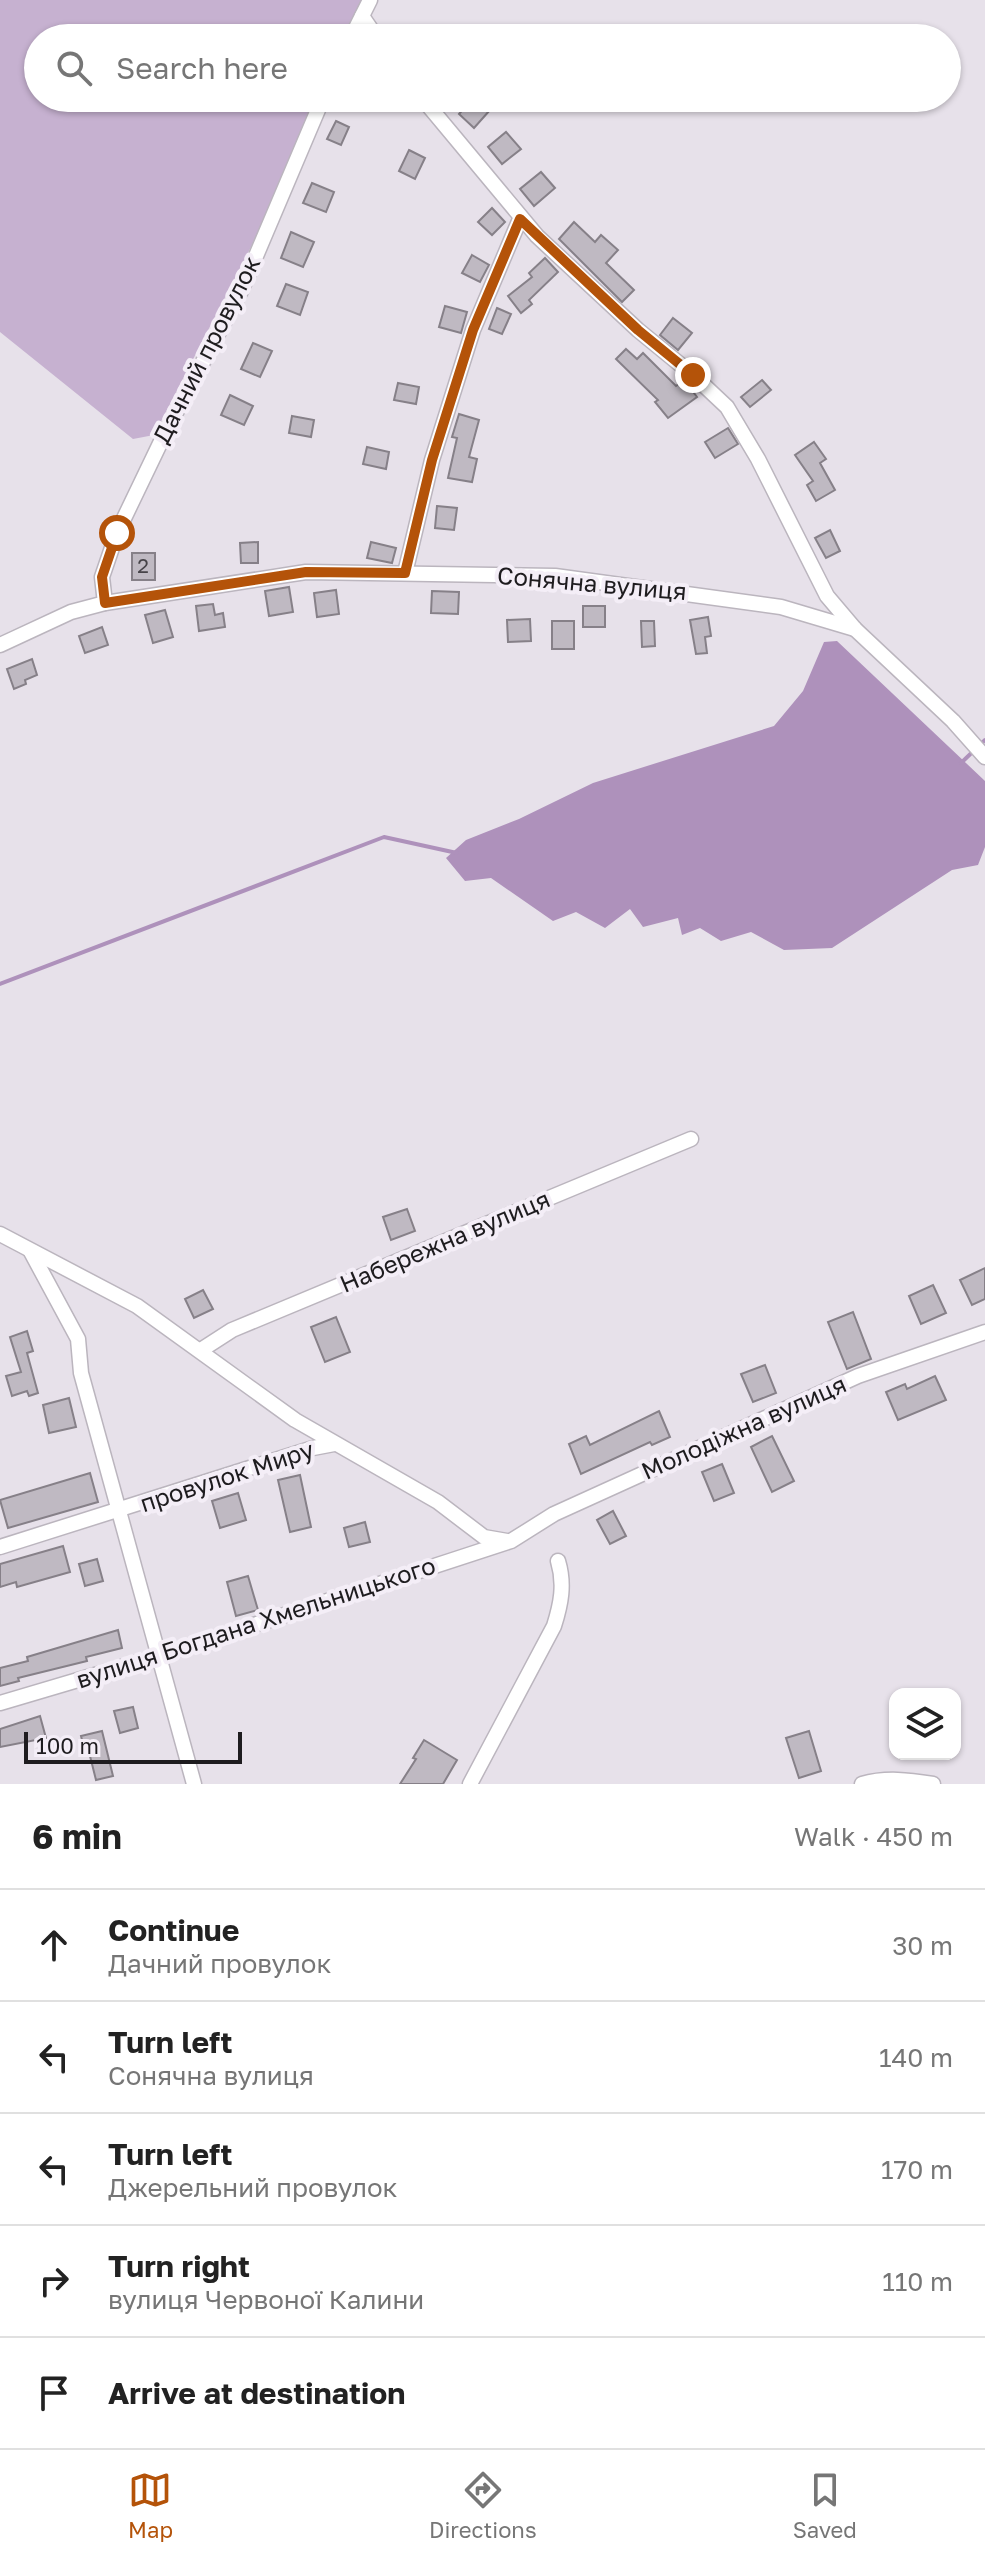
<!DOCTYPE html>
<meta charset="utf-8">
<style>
:root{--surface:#fff;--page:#f6f6f6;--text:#222;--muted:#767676;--line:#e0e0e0;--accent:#b45309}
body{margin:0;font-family:"Golos Text",sans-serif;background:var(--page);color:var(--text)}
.controls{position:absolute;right:24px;bottom:24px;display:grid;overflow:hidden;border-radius:16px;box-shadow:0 2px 6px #0004}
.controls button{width:72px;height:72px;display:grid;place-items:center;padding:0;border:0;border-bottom:2px solid var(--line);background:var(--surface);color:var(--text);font:40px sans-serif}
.scale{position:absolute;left:24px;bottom:20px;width:218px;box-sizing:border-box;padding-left:8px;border:4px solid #1e1c1f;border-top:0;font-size:22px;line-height:28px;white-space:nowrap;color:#1e1c1f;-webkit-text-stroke:6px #f4eef7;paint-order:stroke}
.stop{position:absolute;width:24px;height:24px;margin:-18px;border:6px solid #b45309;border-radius:50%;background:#fff}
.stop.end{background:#b45309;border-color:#fff;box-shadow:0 2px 8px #0008}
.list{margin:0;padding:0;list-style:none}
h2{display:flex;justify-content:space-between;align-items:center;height:104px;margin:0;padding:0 32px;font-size:34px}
h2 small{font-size:26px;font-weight:400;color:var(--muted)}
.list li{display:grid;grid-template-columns:52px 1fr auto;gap:24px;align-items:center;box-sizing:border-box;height:112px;padding:0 32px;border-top:2px solid var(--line)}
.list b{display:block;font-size:30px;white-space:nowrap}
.list p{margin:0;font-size:26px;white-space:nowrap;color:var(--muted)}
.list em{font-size:26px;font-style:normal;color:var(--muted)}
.icon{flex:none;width:44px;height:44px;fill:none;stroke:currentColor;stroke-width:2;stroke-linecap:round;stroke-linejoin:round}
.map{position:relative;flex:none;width:985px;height:1784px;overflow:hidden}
.search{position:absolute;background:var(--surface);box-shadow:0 2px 6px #0004;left:24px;right:24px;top:24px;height:88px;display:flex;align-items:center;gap:20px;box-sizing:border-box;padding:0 28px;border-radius:44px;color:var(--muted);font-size:30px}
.sheet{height:664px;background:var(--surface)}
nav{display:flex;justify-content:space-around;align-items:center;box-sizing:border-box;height:112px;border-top:2px solid var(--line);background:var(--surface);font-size:22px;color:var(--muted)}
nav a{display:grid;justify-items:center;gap:4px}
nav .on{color:var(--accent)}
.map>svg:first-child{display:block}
</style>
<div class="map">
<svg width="985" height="1784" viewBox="0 0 985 1784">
<rect width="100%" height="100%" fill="#e7e1ea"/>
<!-- green -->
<path fill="#c6b1d0" d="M0 0H362L345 38H38V98H318L252 245 154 435 133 439 0 332Z"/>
<!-- water -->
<path fill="#ae91bb" d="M837 641 985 781V847L978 865 952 870 832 948 784 950 751 932 721 941 700 928 682 935 678 918 643 927 630 909 605 928 576 912 553 921 491 878 465 881 446 858 466 840 519 819 593 783 774 726 803 691 824 642Z"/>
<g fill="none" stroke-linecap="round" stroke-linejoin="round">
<!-- stream -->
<g stroke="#ae91bb" stroke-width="4">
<path d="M961 763 985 740"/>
<path d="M0 984 384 837 457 853"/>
</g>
</g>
<!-- building -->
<g fill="#bfb9c2" stroke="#868088" stroke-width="2">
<path d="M473 98H477L490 110 474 128 459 114Z"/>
<path d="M336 121 349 127 341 145 327 139Z"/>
<path d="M506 132 521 149 502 164 488 147Z"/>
<path d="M409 150 425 158 415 179 399 171Z"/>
<path d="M541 172 555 188 534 206 520 189Z"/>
<path d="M312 183 334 192 326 212 303 203Z"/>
<path d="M492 208 505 222 492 235 478 222Z"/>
<path d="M574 222 595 242 601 235 618 250 606 263 634 290 622 302 559 239Z"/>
<path d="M291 232 314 242 303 267 281 258Z"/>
<path d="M472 255 489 265 480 282 462 273Z"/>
<path d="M545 258 558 272 529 300 532 304 521 313 508 296 532 277 529 273Z"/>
<path d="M286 284 308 292 300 315 277 306Z"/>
<path d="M445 306 467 312 461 333 439 327Z"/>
<path d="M497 308 511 314 502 334 489 329Z"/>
<path d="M673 318 692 333 678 350 660 335Z"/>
<path d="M253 343 272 351 260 377 241 369Z"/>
<path d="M626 349 637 359 643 353 676 386 684 380 697 397 668 418 655 402 658 400 616 359Z"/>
<path d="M762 380 771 390 750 407 741 397Z"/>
<path d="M398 383 419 387 416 404 394 400Z"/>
<path d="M230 395 253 406 244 425 221 415Z"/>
<path d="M459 414 479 420 469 457 477 459 472 482 448 478 457 438 452 437Z"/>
<path d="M292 416 314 420 311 437 289 433Z"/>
<path d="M728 428 738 444 715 458 705 442Z"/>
<path d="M814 442 826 459 820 463 835 490 816 501 807 485 813 481 795 455Z"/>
<path d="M367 447 389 452 386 469 363 464Z"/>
<path d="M437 506 457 508 454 530 435 528Z"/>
<path d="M830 530 840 551 826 558 815 538Z"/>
<path d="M258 542V563H241L240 543Z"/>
<path d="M371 542 396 548 392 563 367 558Z"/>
<rect x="132" y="553" width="23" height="27"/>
<path d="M289 587 293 612 269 616 265 591Z"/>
<path d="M336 590 339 614 317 617 314 593Z"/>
<path d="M432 591 459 592 458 614 431 613Z"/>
<path d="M213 604 215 615 223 613 225 627 199 631 196 606Z"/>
<rect x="583" y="606" width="22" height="21"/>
<path d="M165 610 173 637 153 643 145 615Z"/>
<path d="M708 617 711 636 705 637 707 653 696 654 690 620Z"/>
<path d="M530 619 531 641 508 642 507 620Z"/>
<rect x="552" y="621" width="22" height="28"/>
<path d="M641 621H654L655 646 642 647Z"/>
<path d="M102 627 108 645 85 653 79 636Z"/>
<path d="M32 659 37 675 25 680 26 684 14 689 7 669Z"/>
<path d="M407 1209 415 1231 391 1240 383 1217Z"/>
<path d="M985 1268V1299L972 1305 960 1280Z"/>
<path d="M933 1285 946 1313 921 1324 909 1296Z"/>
<path d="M203 1290 213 1309 194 1318 185 1299Z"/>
<path d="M853 1312 871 1359 847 1369 828 1322Z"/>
<path d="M336 1317 350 1352 325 1362 311 1327Z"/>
<path d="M27 1331 33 1351 27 1353 38 1393 29 1396 27 1391 12 1396 6 1376 21 1372 10 1337Z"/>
<path d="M765 1365 776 1393 753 1402 741 1374Z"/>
<path d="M935 1376 946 1400 898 1420 886 1392 905 1384 907 1389Z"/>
<path d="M69 1398 76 1427 49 1433 43 1405Z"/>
<path d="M659 1411 670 1437 652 1445 650 1442 581 1474 569 1444 586 1436 590 1445Z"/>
<path d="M772 1436 794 1481 772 1492 751 1447Z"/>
<path d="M722 1464 734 1493 714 1501 702 1472Z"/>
<path d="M90 1473 98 1502 8 1528 0 1500Z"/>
<path d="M300 1475 311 1527 290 1532 278 1480Z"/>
<path d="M238 1493 246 1520 220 1528 212 1501Z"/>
<path d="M613 1511 626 1536 610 1544 597 1520Z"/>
<path d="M365 1522 370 1542 349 1547 344 1528Z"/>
<path d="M63 1546 70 1572 17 1587 16 1582 0 1587V1564Z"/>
<path d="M97 1559 103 1581 85 1586 79 1564Z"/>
<path d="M248 1576 258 1610 236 1616 227 1582Z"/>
<path d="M118 1630 122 1648 86 1657 87 1661 18 1678 19 1681 0 1686V1668L28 1661 27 1657Z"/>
<path d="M133 1707 138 1728 120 1733 114 1711Z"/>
<path d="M40 1716 46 1738 0 1747V1729Z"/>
<path d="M102 1731 113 1776 96 1780 89 1752H85L81 1736Z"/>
<path d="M809 1731 821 1771 799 1778 786 1738Z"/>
<path d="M424 1740 457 1760 443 1784H400L416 1759 413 1758Z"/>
</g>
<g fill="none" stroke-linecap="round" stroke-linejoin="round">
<!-- minor casing -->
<g stroke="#bbb5be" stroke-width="17">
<g id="minor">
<path d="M362 16 377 38"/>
<path d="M351 38 370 0"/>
<path d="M422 98 537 236 638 330 693 375 727 407 758 459 827 596 855 629 953 721 985 757"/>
<path d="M405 573 432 460 473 330 520 219"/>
<path d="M105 603 102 577 117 533 166 431 242 289 323 98"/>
<path d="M0 645 71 612 105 603 306 572 555 576 781 607 855 629"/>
<path d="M0 1234 137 1306 295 1420 438 1502 484 1537 507 1541"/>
<path d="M31 1252 78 1339 81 1373 194 1784"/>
<path d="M201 1350 232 1330 691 1139"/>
<path d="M0 1547 313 1448 334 1444"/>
<path d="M0 1703 159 1656 511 1541 554 1514 858 1376 985 1332"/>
<path d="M470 1784 554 1626C561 1604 565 1584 558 1561"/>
<path d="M862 1784C886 1777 909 1780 933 1784"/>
</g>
</g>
<!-- minor -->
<use href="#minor" stroke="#fff" stroke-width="14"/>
</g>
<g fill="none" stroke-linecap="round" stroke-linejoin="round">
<!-- route -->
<path stroke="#b45309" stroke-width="10" d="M117 533 102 577 105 603 306 572 405 573 432 460 473 330 520 219 638 330 693 375"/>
</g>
<g text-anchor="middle" stroke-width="8" stroke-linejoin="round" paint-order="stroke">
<!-- number labels -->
<g font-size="20" fill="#464348">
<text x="143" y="573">2</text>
</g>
<!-- street labels -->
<g font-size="24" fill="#1e1c1f" stroke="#f4eef7">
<text transform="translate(207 350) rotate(-63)" y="8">Дачний провулок</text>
<text transform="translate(592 584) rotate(5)" y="8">Сонячна вулиця</text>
<text transform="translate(445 1242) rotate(-23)" y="8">Набережна вулиця</text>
<text transform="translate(744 1428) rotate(-24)" y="8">Молодіжна вулиця</text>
<text transform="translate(227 1477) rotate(-18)" y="8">провулок Миру</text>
<text transform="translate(256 1623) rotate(-18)" y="8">вулиця Богдана Хмельницького</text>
</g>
</g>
</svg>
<div class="controls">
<button><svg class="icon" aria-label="layers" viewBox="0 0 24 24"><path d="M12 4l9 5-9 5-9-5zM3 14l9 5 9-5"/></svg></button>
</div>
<div class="scale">100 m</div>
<div class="stop" style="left:117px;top:533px"></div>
<div class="stop end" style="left:693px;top:375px"></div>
<div class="search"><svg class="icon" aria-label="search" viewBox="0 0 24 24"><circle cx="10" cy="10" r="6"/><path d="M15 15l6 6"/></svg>Search here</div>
</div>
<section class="sheet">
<h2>6 min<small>Walk · 450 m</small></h2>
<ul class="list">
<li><svg class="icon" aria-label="ahead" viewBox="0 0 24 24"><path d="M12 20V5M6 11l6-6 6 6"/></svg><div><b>Continue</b><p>Дачний провулок</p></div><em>30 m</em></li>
<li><svg class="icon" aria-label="left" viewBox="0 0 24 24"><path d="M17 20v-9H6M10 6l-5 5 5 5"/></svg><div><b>Turn left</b><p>Сонячна вулиця</p></div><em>140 m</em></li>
<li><svg class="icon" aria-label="left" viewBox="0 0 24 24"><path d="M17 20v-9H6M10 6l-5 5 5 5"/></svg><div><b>Turn left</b><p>Джерельний провулок</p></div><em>170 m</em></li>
<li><svg class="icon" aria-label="right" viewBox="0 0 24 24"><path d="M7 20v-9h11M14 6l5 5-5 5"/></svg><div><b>Turn right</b><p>вулиця Червоної Калини</p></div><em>110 m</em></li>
<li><svg class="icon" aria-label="arrive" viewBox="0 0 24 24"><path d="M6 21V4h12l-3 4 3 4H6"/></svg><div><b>Arrive at destination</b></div></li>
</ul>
</section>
<nav>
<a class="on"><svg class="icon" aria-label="map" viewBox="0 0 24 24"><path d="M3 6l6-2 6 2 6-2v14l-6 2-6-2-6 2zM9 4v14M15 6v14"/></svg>Map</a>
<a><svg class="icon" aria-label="directions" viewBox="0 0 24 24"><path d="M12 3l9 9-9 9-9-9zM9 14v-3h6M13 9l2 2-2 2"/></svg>Directions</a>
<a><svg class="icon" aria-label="saved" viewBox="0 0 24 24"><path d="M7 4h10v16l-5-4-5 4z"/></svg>Saved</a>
</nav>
